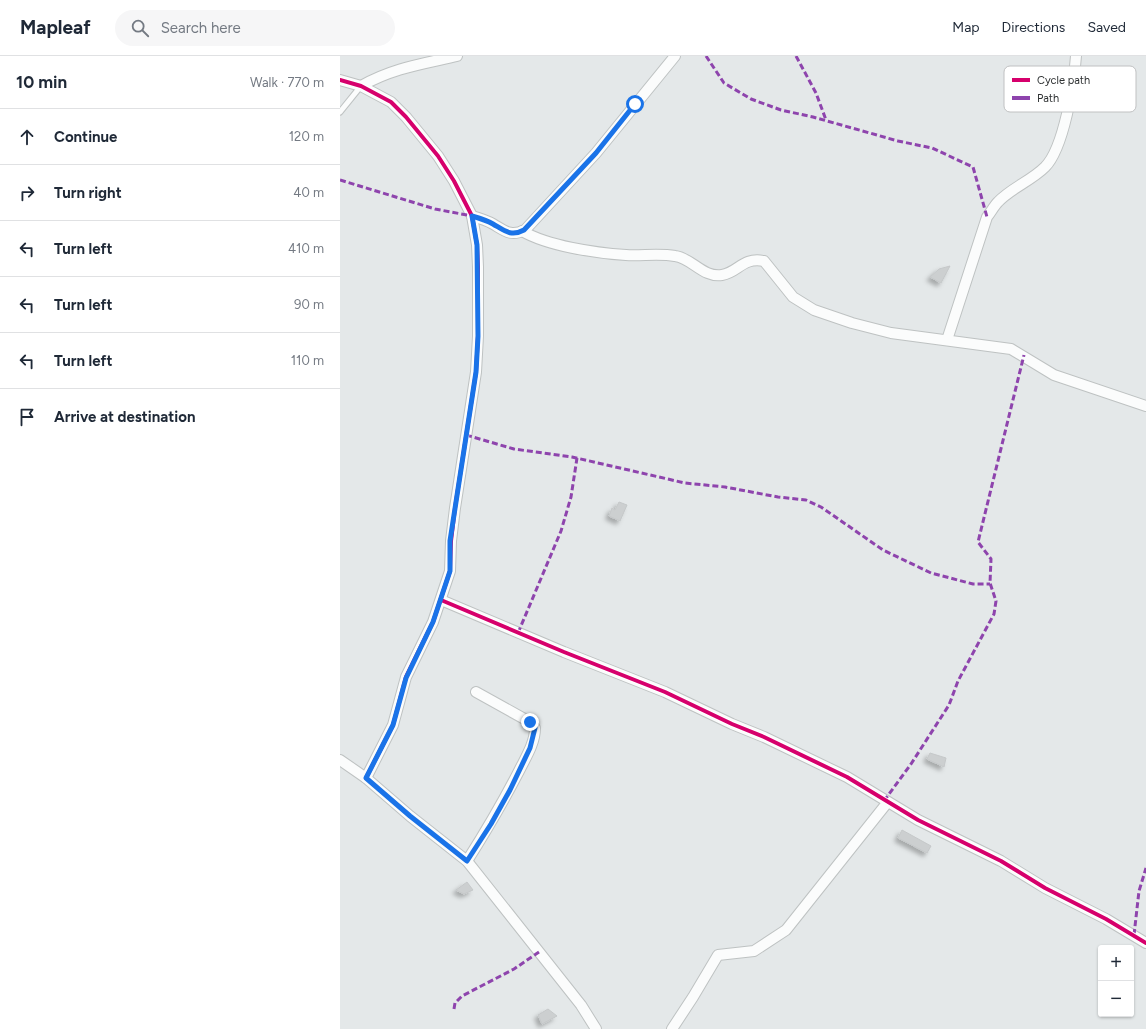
<!DOCTYPE html>
<meta charset="utf-8">
<style>
:root{--surface:#fff;--page:#f6f6f7;--text:#1f2937;--muted:#747a83;--line:#e0e1e3}
body{margin:0;font-family:Figtree,sans-serif;background:var(--page);color:var(--text)}
.controls{position:absolute;right:12px;bottom:12px;display:grid;overflow:hidden;border-radius:4px;box-shadow:0 1px 3px #0004}
.controls button{width:36px;height:36px;display:grid;place-items:center;padding:0;border:0;border-bottom:1px solid var(--line);background:var(--surface);color:var(--text);font:20px sans-serif}
.stop{position:absolute;width:12px;height:12px;margin:-9px;border:3px solid #1a73e8;border-radius:50%;background:#fff}
.stop.end{background:#1a73e8;border-color:#fff;box-shadow:0 1px 4px #0008}
.list{margin:0;padding:0;list-style:none}
h2{display:flex;justify-content:space-between;align-items:center;height:52px;margin:0;padding:0 16px;font-size:17px}
h2 small{font-size:13px;font-weight:400;color:var(--muted)}
.list li{display:grid;grid-template-columns:26px 1fr auto;gap:12px;align-items:center;box-sizing:border-box;height:56px;padding:0 16px;border-top:1px solid var(--line)}
.list b{display:block;font-size:15px;white-space:nowrap}
.list em{font-size:13px;font-style:normal;color:var(--muted)}
.icon{flex:none;width:22px;height:22px;fill:none;stroke:currentColor;stroke-width:2;stroke-linecap:round;stroke-linejoin:round}
.map{position:relative;flex:none;width:806px;height:973px;overflow:hidden}
header{display:flex;align-items:center;gap:24px;box-sizing:border-box;height:56px;padding:0 20px;background:var(--surface);border-bottom:1px solid var(--line)}
header strong{font-size:19px}
nav{display:flex;gap:22px;margin-inline-start:auto;font-size:14px}
.search{width:280px;height:36px;background:var(--page);display:flex;align-items:center;gap:10px;box-sizing:border-box;padding:0 14px;border-radius:22px;color:var(--muted);font-size:15px}
main{display:flex}
aside{flex:1;background:var(--surface)}
.map>svg:first-child{display:block}
</style>
<header>
<strong>Mapleaf</strong>
<div class="search"><svg class="icon" aria-label="search" viewBox="0 0 24 24"><circle cx="10" cy="10" r="6"/><path d="M15 15l6 6"/></svg>Search here</div>
<nav><a>Map</a><a>Directions</a><a>Saved</a></nav>
</header>
<main>
<aside>
<h2>10 min<small>Walk · 770 m</small></h2>
<ul class="list">
<li><svg class="icon" aria-label="ahead" viewBox="0 0 24 24"><path d="M12 20V5M6 11l6-6 6 6"/></svg><div><b>Continue</b></div><em>120 m</em></li>
<li><svg class="icon" aria-label="right" viewBox="0 0 24 24"><path d="M7 20v-9h11M14 6l5 5-5 5"/></svg><div><b>Turn right</b></div><em>40 m</em></li>
<li><svg class="icon" aria-label="left" viewBox="0 0 24 24"><path d="M17 20v-9H6M10 6l-5 5 5 5"/></svg><div><b>Turn left</b></div><em>410 m</em></li>
<li><svg class="icon" aria-label="left" viewBox="0 0 24 24"><path d="M17 20v-9H6M10 6l-5 5 5 5"/></svg><div><b>Turn left</b></div><em>90 m</em></li>
<li><svg class="icon" aria-label="left" viewBox="0 0 24 24"><path d="M17 20v-9H6M10 6l-5 5 5 5"/></svg><div><b>Turn left</b></div><em>110 m</em></li>
<li><svg class="icon" aria-label="arrive" viewBox="0 0 24 24"><path d="M6 21V4h12l-3 4 3 4H6"/></svg><div><b>Arrive at destination</b></div></li>
</ul>
</aside>
<div class="map">
<svg width="806" height="973" viewBox="0 0 806 973">
<defs>
<filter id="shadow"><feDropShadow dx="-3.5" dy="3.5" stdDeviation="2" flood-color="#0004"/></filter>
</defs>
<rect width="100%" height="100%" fill="#e4e8e9"/>
<!-- building -->
<g fill="#cccfd0" stroke="#c5c8c9" filter="url(#shadow)">
<path d="M610 210 601 227 590 221 599 213Z"/>
<path d="M279 446 287 449 280 465 269 460 272 452 275 454Z"/>
<path d="M590 697 606 702 604 711 587 703Z"/>
<path d="M562 774 591 790 587 797 558 782Z"/>
<path d="M127 826 133 834 124 838 116 834Z"/>
<path d="M208 953 217 960 202 968 198 959Z"/>
</g>
<g fill="none" stroke-linecap="round" stroke-linejoin="round">
<!-- service casing -->
<g stroke="#bec2c2" stroke-width="7">
<path id="service" d="M0 56 21 30"/>
</g>
<!-- minor casing -->
<g stroke="#bec2c2" stroke-width="12">
<g id="minor">
<path d="M0 24 21 30 51 46 66 61 98 100 114 125 132 160 137 189 138 211V280L136 316 115 452 111 485 110 515 93 566 66 621 53 669 26 722"/>
<path d="M21 30C53 12 82 8 117 0"/>
<path d="M132 160C139 162 146 164 153 168 165 175 171 181 185 174L256 97 335 0"/>
<path d="M182 175C208 190 255 197 286 199 302 200 319 197 335 200 352 202 363 222 382 219 399 216 402 201 424 205L453 241 474 254 512 267 551 277 671 293 714 319 806 350"/>
<path d="M607 284 647 161C651 156 654 150 658 146 671 132 691 125 705 111 724 92 734 27 736 0"/>
<path d="M101 544 224 596 325 636 392 668 424 681 507 721 578 764 661 805 705 832 766 863 806 887"/>
<path d="M0 704 26 722 70 760 127 805 241 949 256 973"/>
<path d="M127 805C146 775 163 746 179 715 186 701 195 687 195 672L190 666 136 636"/>
<path d="M332 973 353 941 378 899 414 895 446 874 547 747"/>
</g>
</g>
<!-- service -->
<use href="#service" stroke="#fbfcfc" stroke-width="5"/>
<!-- minor -->
<use href="#minor" stroke="#fbfcfc" stroke-width="10"/>
<!-- quiet -->
<g stroke="#8e44ad" stroke-width="3" stroke-dasharray="6 3" stroke-linecap="butt">
<path d="M366 0 384 27 411 43 441 54 473 61 558 85 592 92 633 111 647 161"/>
<path d="M456 0 476 37 486 64"/>
<path d="M0 124 95 153 132 160"/>
<path d="M126 379 174 393 232 401 345 427 385 431 438 441 466 444 481 451 543 494 591 517 633 528H650"/>
<path d="M178 577 221 475 231 441 237 402"/>
<path d="M544 745 571 708 609 649 618 625 654 558 656 545 650 527 651 503 638 486 684 299"/>
<path d="M794 879 799 835 806 812"/>
<path d="M114 953 115 947 122 940 174 913 199 896"/>
</g>
<!-- cycleway casing -->
<g stroke="#fff" stroke-width="6">
<g id="cycleway">
<path d="M0 24 21 30 51 46 66 61 98 100 114 125 132 160 137 189 138 211V280L136 316 115 452 111 485 110 515 93 566 66 621 53 669 26 722"/>
<path d="M101 544 224 596 325 636 392 668 424 681 507 721 578 764 661 805 705 832 766 863 806 887"/>
</g>
</g>
<!-- cycleway -->
<use href="#cycleway" stroke="#d6006c" stroke-width="4"/>
</g>
<g fill="none" stroke-linecap="round" stroke-linejoin="round">
<!-- route -->
<path stroke="#1a73e8" stroke-width="5" d="M190 666 195 672 190 692 170 734 151 768 127 805 70 760 26 722 53 669 66 622 93 566 110 515V485L136 316 138 280 137 189 132 160C139 162 146 164 153 168 165 175 171 181 184 174L256 97 295 48"/>
</g>
<!-- legend -->
<rect x="664" y="10" width="132" height="46" rx="6" fill="#fff" stroke="#c0c1c2" stroke-width="1"/>
<rect x="672" y="22" width="18" height="4" fill="#d6006c"/>
<rect x="672" y="40" width="18" height="4" fill="#8e44ad"/>
<g font-size="11" fill="#2e3132">
<text x="697" y="28">Cycle path</text>
<text x="697" y="46">Path</text>
</g>
</svg>
<div class="controls">
<button>+</button>
<button>−</button>
</div>
<div class="stop" style="left:295px;top:48px"></div>
<div class="stop end" style="left:190px;top:666px"></div>
</div>
</main>
